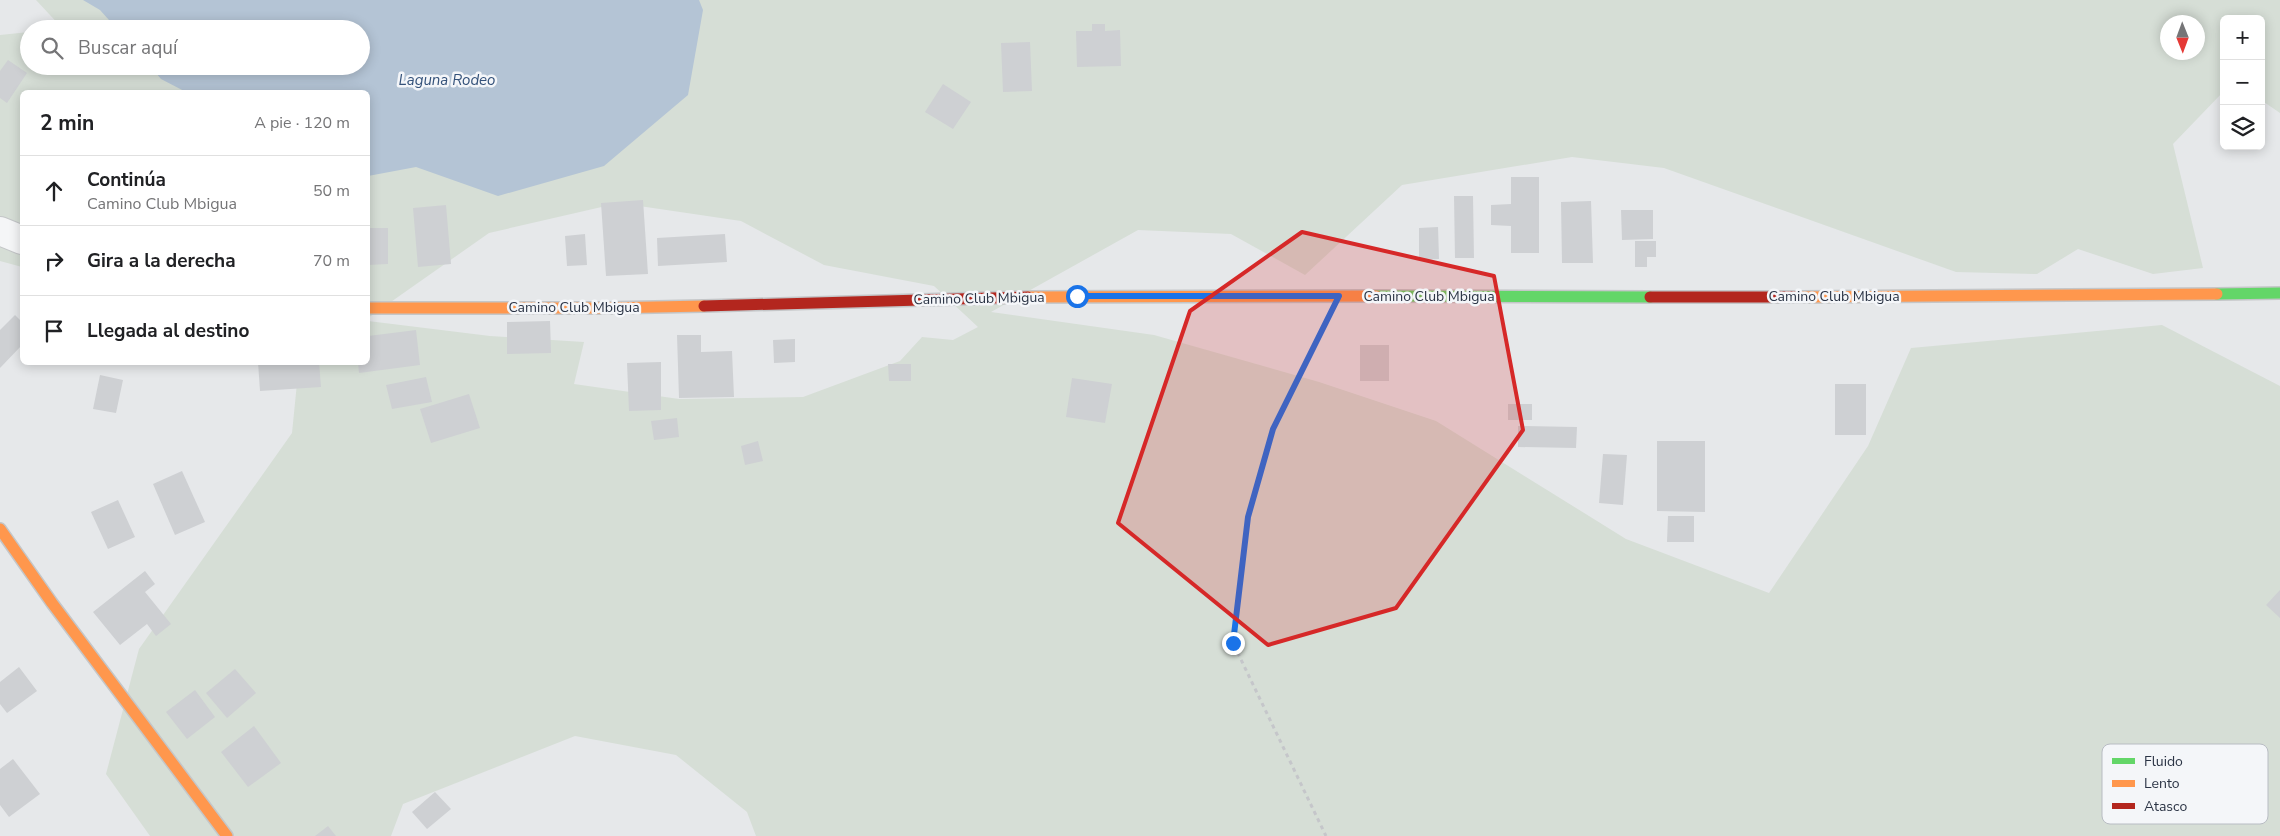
<!DOCTYPE html>
<html lang="es">
<meta charset="utf-8">
<style>
:root{--surface:#fff;--page:#f6f6f6;--text:#202124;--muted:#757577;--line:#e0e0e0}
body{margin:0;font-family:"Nunito Sans",sans-serif;background:var(--page);color:var(--text)}
.controls{position:absolute;right:15px;top:15px;display:grid;overflow:hidden;border-radius:8px;box-shadow:0 2px 12px #0003}
.controls button{width:45px;height:45px;display:grid;place-items:center;padding:0;border:0;border-bottom:1px solid var(--line);background:var(--surface);color:var(--text);font:25px sans-serif}
.compass{position:absolute;left:2160px;top:15px;width:45px;height:45px;border-radius:50%;background:var(--surface);box-shadow:0 2px 12px #0003;rotate:179deg}
.stop{position:absolute;width:15px;height:15px;margin:-11px;border:4px solid #1a73e8;border-radius:50%;background:#fff}
.stop.end{background:#1a73e8;border-color:#fff;box-shadow:0 1px 5px #0008}
.list{margin:0;padding:0;list-style:none}
h2{display:flex;justify-content:space-between;align-items:center;height:65px;margin:0;padding:0 20px;font-size:21px}
h2 small{font-size:16px;font-weight:400;color:var(--muted)}
.list li{display:grid;grid-template-columns:32px 1fr auto;gap:15px;align-items:center;box-sizing:border-box;height:70px;padding:0 20px;border-top:1px solid var(--line)}
.list b{display:block;font-size:19px;white-space:nowrap}
.list p{margin:0;font-size:16px;white-space:nowrap;color:var(--muted)}
.list em{font-size:16px;font-style:normal;color:var(--muted)}
.icon{flex:none;width:28px;height:28px;fill:none;stroke:currentColor;stroke-width:2;stroke-linecap:round;stroke-linejoin:round}
.map{position:relative;flex:none;width:2280px;height:836px;overflow:hidden}
.search{position:absolute;background:var(--surface);box-shadow:0 2px 12px #0003;left:20px;top:20px;width:350px;height:55px;display:flex;align-items:center;gap:12px;box-sizing:border-box;padding:0 18px;border-radius:28px;color:var(--muted);font-size:19px}
.panel{position:absolute;background:var(--surface);box-shadow:0 2px 12px #0003;left:20px;top:90px;width:350px;height:275px;border-radius:8px}
.map>svg:first-child{display:block}
</style>
<div class="map">
<svg width="2280" height="836" viewBox="0 0 2280 836">
<rect width="100%" height="100%" fill="#e6e8ea"/>
<!-- green -->
<path fill="#d6ded6" fill-rule="evenodd" d="M36 0H2280V113L2261 100V19H2224V91L2173 144 2203 268 2153 274 2078 249 2037 274 1956 272 1664 168 1572 157 1402 185 1305 275 1231 234 1138 230 991 312 1154 335 1319 382 1436 421 1626 539 1769 593 1868 446 1911 348 2162 325 2280 386V836H756L747 812 676 755 575 736 403 804 391 836H150L106 774 139 649 292 433 299 363 368 362V321L490 336 584 342 574 384 679 399 803 397 900 361 922 337 953 340 978 327 934 286 824 265 741 221 619 203 489 233 368 318V92H22V267L0 261V35L29 32V66H361V29H63ZM2168 22H2198V52H2168Z"/>
<!-- water -->
<path fill="#b4c4d5" d="M83 0H699L703 10 688 95 604 166 498 196 416 167 368 176V92H186L161 79 150 66H361V29H117L100 10Z"/>
<!-- building -->
<g fill="#ced0d3">
<path d="M1092 24H1105V31L1120 30 1121 66 1077 67 1076 31H1092Z"/>
<path d="M1030 42 1032 91 1003 92 1001 43Z"/>
<path d="M8 60 27 73 7 103 0 98V71Z"/>
<path d="M943 84 971 102 953 129 925 112Z"/>
<path d="M1511 177H1539V253H1511V226L1491 225V205L1511 204Z"/>
<path d="M1454 196H1473L1474 258H1455Z"/>
<path d="M643 200 648 274 606 276 601 203Z"/>
<path d="M1591 201 1593 263H1562L1561 202Z"/>
<path d="M446 205 451 264 418 267 413 208Z"/>
<path d="M1621 210H1653V239L1622 240Z"/>
<path d="M1438 227 1439 259 1419 260V228Z"/>
<path d="M368 228H388V264L368 265Z"/>
<path d="M585 234 587 265 567 266 565 236Z"/>
<path d="M725 234 727 262 658 266 657 238Z"/>
<path d="M1635 241H1656V257H1647V267H1635Z"/>
<path d="M15 315 22 322V345L0 368V330Z"/>
<path d="M550 321 551 353 507 354V322Z"/>
<path d="M416 330 420 365 359 373 358 362H368V336Z"/>
<path d="M677 335H701V352L732 351 734 397 679 398Z"/>
<path d="M795 339V362L774 363 773 340Z"/>
<rect x="1360" y="345" width="29" height="36"/>
<path d="M258 362H319L321 387 260 391Z"/>
<path d="M661 362V410L629 411 627 363Z"/>
<path d="M888 364H911V381H889Z"/>
<path d="M100 375 123 380 116 413 93 409Z"/>
<path d="M426 377 432 402 392 409 386 385Z"/>
<path d="M1072 378 1112 384 1105 423 1066 417Z"/>
<rect x="1835" y="384" width="31" height="51"/>
<path d="M469 394 480 428 431 443 420 409Z"/>
<rect x="1508" y="404" width="24" height="16"/>
<path d="M677 418 679 437 654 440 651 421Z"/>
<path d="M1518 426 1577 427 1576 448 1518 447Z"/>
<path d="M758 441 763 461 745 465 741 446Z"/>
<path d="M1657 441H1705V512L1657 511Z"/>
<path d="M1603 454 1627 455 1623 505 1599 503Z"/>
<path d="M182 471 205 522 175 535 153 484Z"/>
<path d="M118 500 135 537 108 549 91 512Z"/>
<path d="M1668 516H1694V542H1667Z"/>
<path d="M145 571 155 584 145 592 171 624 156 636 147 624 120 645 93 612Z"/>
<path d="M2280 590V618L2266 605Z"/>
<path d="M19 667 37 691 7 713 0 704V682Z"/>
<path d="M235 669 256 693 227 718 206 693Z"/>
<path d="M195 690 215 717 187 739 166 712Z"/>
<path d="M254 726 281 763 248 787 221 752Z"/>
<path d="M13 759 40 794 9 817 0 805V769Z"/>
<path d="M435 792 451 809 427 829 412 812Z"/>
<path d="M328 826 336 836H315Z"/>
</g>
<g fill="none" stroke-linecap="round" stroke-linejoin="round">
<!-- street casing -->
<g stroke="#c4c6c8" stroke-width="30">
<path id="street" d="M0 231 22 240"/>
</g>
<!-- fast casing -->
<g stroke="#c4c6c8" stroke-width="14">
<g id="fast">
<path d="M2217 294 2280 293"/>
<path d="M1376 296 1650 297"/>
</g>
</g>
<!-- slow casing -->
<g stroke="#c4c6c8" stroke-width="14">
<g id="slow">
<path d="M1028 297 1376 296"/>
<path d="M1801 297 2217 294"/>
<path d="M368 308H606L704 306"/>
<path d="M0 529 52 603 227 836"/>
</g>
</g>
<!-- jam casing -->
<g stroke="#c4c6c8" stroke-width="14">
<g id="jam">
<path d="M1650 297H1801"/>
<path d="M704 306 1028 297"/>
</g>
</g>
<!-- path -->
<path stroke="#c5c6ca" stroke-width="3" stroke-dasharray="4 4" stroke-linecap="butt" d="M1324 326 1273 429 1248 517 1233 643 1326 836"/>
<!-- street -->
<use href="#street" stroke="#f5f6f7" stroke-width="28"/>
<!-- fast -->
<use href="#fast" stroke="#63d668" stroke-width="11"/>
<!-- slow -->
<use href="#slow" stroke="#ff974d" stroke-width="11"/>
<!-- jam -->
<use href="#jam" stroke="#b3261e" stroke-width="11"/>
</g>
<g fill="none" stroke-linecap="round" stroke-linejoin="round">
<!-- route -->
<path stroke="#1a73e8" stroke-width="6" d="M1077 296H1339L1273 429 1248 517 1233 643"/>
</g>
<!-- marked area -->
<path fill="#d62828" fill-opacity="0.2" stroke="#d62828" stroke-width="4" stroke-linejoin="round" d="M1302 232 1494 276 1523 430 1396 608 1268 645 1118 523 1190 311Z"/>
<g text-anchor="middle" stroke-width="5" stroke-linejoin="round" paint-order="stroke">
<!-- street labels -->
<g font-size="14" fill="#2b3445" stroke="#f4f6f9">
<text x="1429" y="301">Camino Club Mbigua</text>
<text x="1834" y="301">Camino Club Mbigua</text>
<text transform="translate(979 298) rotate(-1)" y="5">Camino Club Mbigua</text>
<text x="574" y="312">Camino Club Mbigua</text>
</g>
<!-- water labels -->
<g font-size="15" font-style="italic" fill="#34527a" stroke="#f4f6f9">
<text x="447" y="85">Laguna Rodeo</text>
</g>
</g>
<!-- legend -->
<rect x="2102" y="744" width="166" height="80" rx="8" fill="#f4f6f9" stroke="#b8bcc3" stroke-width="1"/>
<rect x="2112" y="758" width="23" height="6" fill="#63d668"/>
<rect x="2112" y="780" width="23" height="7" fill="#ff974d"/>
<rect x="2112" y="803" width="23" height="6" fill="#b3261e"/>
<g font-size="14" fill="#2b3445">
<text x="2144" y="766">Fluido</text>
<text x="2144" y="788">Lento</text>
<text x="2144" y="811">Atasco</text>
</g>
</svg>
<div class="controls">
<button>+</button>
<button>−</button>
<button><svg class="icon" aria-label="layers" viewBox="0 0 24 24"><path d="M12 4l9 5-9 5-9-5zM3 14l9 5 9-5"/></svg></button>
</div>
<svg class="compass" viewBox="-18 -18 36 36"><path d="M0-13l5 13h-10z" fill="#e53935"/><path d="M0 13l5-13h-10z" fill="#757577"/></svg>
<div class="stop" style="left:1077px;top:296px"></div>
<div class="stop end" style="left:1233px;top:643px"></div>
<div class="search"><svg class="icon" aria-label="search" viewBox="0 0 24 24"><circle cx="10" cy="10" r="6"/><path d="M15 15l6 6"/></svg>Buscar aquí</div>
<section class="panel">
<h2>2 min<small>A pie · 120 m</small></h2>
<ul class="list">
<li><svg class="icon" aria-label="ahead" viewBox="0 0 24 24"><path d="M12 20V5M6 11l6-6 6 6"/></svg><div><b>Continúa</b><p>Camino Club Mbigua</p></div><em>50 m</em></li>
<li><svg class="icon" aria-label="right" viewBox="0 0 24 24"><path d="M7 20v-9h11M14 6l5 5-5 5"/></svg><div><b>Gira a la derecha</b></div><em>70 m</em></li>
<li><svg class="icon" aria-label="arrive" viewBox="0 0 24 24"><path d="M6 21V4h12l-3 4 3 4H6"/></svg><div><b>Llegada al destino</b></div></li>
</ul>
</section>
</div>
